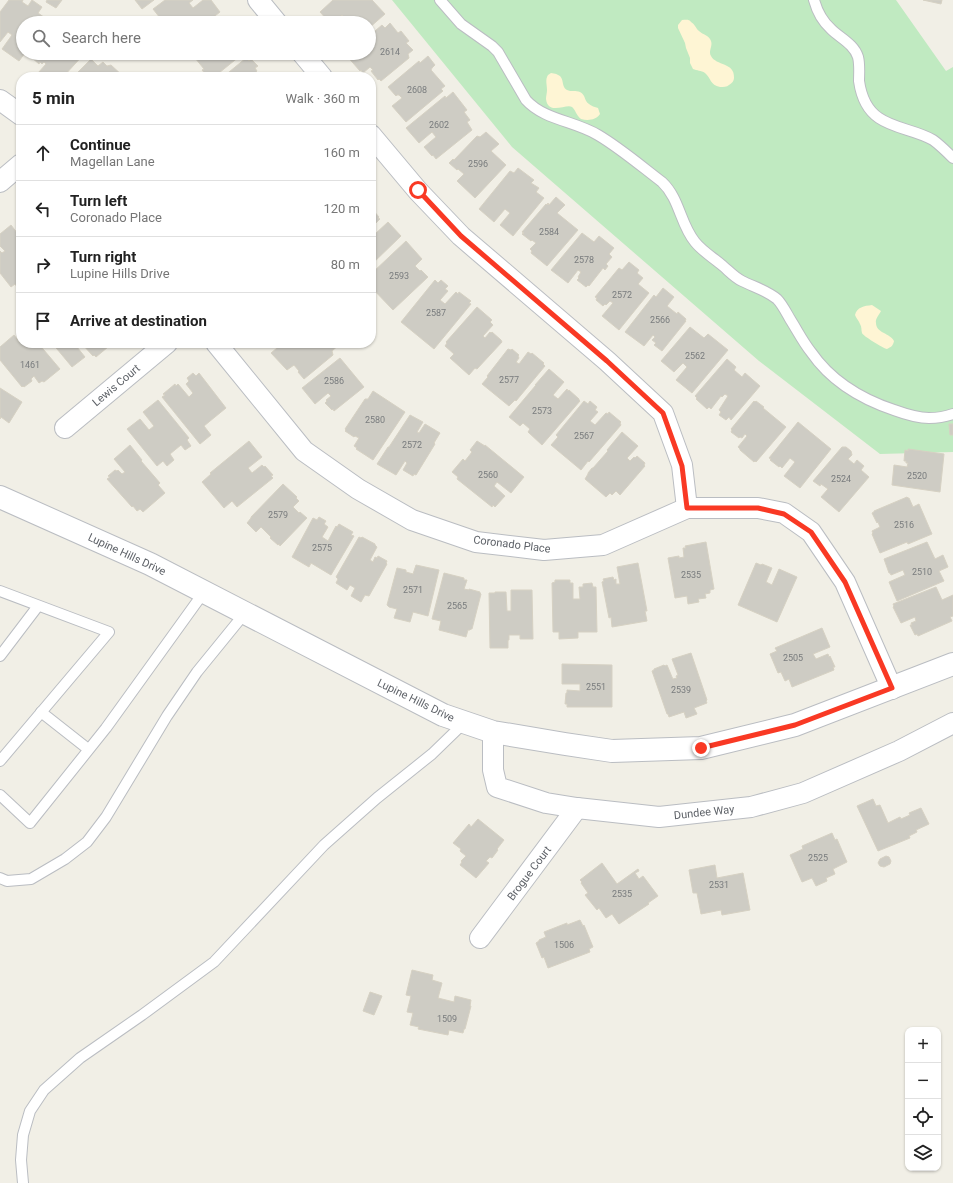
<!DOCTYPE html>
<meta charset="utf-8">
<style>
:root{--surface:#fff;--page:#f2f2f2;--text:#222;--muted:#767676;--line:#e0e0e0}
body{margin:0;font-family:Roboto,sans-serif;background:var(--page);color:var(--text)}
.controls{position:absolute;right:12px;bottom:12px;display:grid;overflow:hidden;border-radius:8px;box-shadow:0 1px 3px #0004}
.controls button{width:36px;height:36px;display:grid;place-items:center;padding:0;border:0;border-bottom:1px solid var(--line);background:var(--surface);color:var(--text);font:20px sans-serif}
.stop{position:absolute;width:12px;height:12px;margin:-9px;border:3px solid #f93924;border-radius:50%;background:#fff}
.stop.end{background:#f93924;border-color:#fff;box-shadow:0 1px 4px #0008}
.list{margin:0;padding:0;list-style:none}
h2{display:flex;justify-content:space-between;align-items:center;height:52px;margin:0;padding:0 16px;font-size:17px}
h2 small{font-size:13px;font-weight:400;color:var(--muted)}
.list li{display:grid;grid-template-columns:26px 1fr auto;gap:12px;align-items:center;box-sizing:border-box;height:56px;padding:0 16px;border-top:1px solid var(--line)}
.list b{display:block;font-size:15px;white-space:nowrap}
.list p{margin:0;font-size:13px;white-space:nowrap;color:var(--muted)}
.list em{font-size:13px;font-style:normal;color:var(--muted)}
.icon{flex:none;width:22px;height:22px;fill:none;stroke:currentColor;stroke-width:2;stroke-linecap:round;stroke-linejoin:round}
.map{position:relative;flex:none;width:953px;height:1183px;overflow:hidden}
.search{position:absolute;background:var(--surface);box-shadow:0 1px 3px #0004;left:16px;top:16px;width:360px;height:44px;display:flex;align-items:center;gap:10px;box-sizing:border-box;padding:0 14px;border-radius:22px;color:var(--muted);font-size:15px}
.panel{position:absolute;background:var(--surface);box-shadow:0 1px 3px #0004;left:16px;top:72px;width:360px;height:276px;border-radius:16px}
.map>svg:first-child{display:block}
</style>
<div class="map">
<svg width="953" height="1183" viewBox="0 0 953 1183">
<rect width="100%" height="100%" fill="#f1efe6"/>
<!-- green -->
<path fill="#c0eac1" d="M392 0H896L946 71 953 67V452L880 454 759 361 512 147Z"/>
<!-- sand -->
<g fill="#fef5d4">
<path d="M682 20C686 20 689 19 691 22 695 24 696 29 699 31 703 35 709 35 711 41 713 46 708 51 711 56 716 66 735 62 734 78 734 81 732 83 729 85 727 87 723 87 720 87 710 85 711 78 705 73 701 70 697 71 693 69L690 63V58L686 48 685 43 678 28V25Z"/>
<path d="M551 73C568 75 559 85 567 90 571 92 576 90 580 92 586 95 584 101 589 104 591 106 595 107 598 108L600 114C596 120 588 121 581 119 576 115 575 109 572 107 567 103 548 116 546 99 546 96 547 93 547 90 547 84 545 80 548 75Z"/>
<path d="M872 305 881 311C879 315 875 319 876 323 876 333 890 333 894 341 893 346 891 347 887 349 883 348 863 336 862 333 861 330 862 327 860 324 859 321 856 318 855 315 857 307 864 306 872 305Z"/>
</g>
<!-- building -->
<g fill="#ceccc4" stroke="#d6d1c3">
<path d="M9 0H23L22 2 28 6 32 0 42 7 38 13 48 20 46 23H23V53H25L19 61 2 49 12 35 8 32 0 42V12Z"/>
<path d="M47 0H62L56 8 46 2Z"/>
<path d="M135 0H154L142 9Z"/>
<path d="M165 0H193L189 3 193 8 203 0H211L220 12 206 23H164L153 9Z"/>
<path d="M333 0H372L385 14 369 28V23H343L346 20 342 15 333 23H330L320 12Z"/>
<path d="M923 0H942L941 4Z"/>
<path d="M390 23 398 33 401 31 409 41 406 43 413 50 408 54 409 58 381 81 379 79 378 80 371 71 373 70 370 67 363 73 361 70 360 71 346 55 348 53H369V36L382 25 385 28Z"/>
<path d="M32 53H85L63 77H41L38 73 46 64 44 62 42 64 40 62 39 64 31 57 33 55Z"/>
<path d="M191 53H240L239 54 240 56 214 77H208L202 70 204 69Z"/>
<path d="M428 56 435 65 432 68 431 70 445 86 441 89 443 91 406 122 392 106 402 98 399 95H397L396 96 388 87 419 61 420 63Z"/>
<path d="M246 58 249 61 251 59 258 66 255 68 257 71 250 77H223Z"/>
<path d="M91 59 98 66 103 62 107 66 111 65 124 77H73Z"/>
<path d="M453 92 467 110 464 112 470 120 467 122 472 130 436 159 433 155 432 156 424 147 436 137 432 132 419 143 406 128 445 96 446 98Z"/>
<path d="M486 132 499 144 491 151 506 165 475 198 457 181 464 174 458 169 457 170 449 163 453 159 454 160 477 136 480 137Z"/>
<path d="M518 168 534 180 531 183 539 188 536 192 544 198 513 236 500 225 510 213 505 209 494 222 479 209 510 171 514 173Z"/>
<path d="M556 197 565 205 557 213 578 230 547 266 531 253 532 251 530 249 536 243 532 240 531 241 522 234 524 233 522 232 546 204 547 205 548 203 549 205Z"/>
<path d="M372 209 379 217 378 218 380 219 371 228Z"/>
<path d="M388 222 401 236 371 265V229L375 234Z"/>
<path d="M11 225 21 238V292L15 284 11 287 0 273V251L2 253 5 251 0 246V234Z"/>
<path d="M582 233 594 242 599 236 614 248 609 254 612 257 606 264 608 266 605 270 603 268 589 286 588 285 586 287 577 280 579 278 578 277 581 272 578 270 568 283 551 270Z"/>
<path d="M406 241 422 259 415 266 420 271 421 270 428 277 393 310 371 287V274Z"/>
<path d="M629 262 639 270 637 273 643 278 638 284 649 293 619 330 602 316 613 303 610 301 606 305 605 304 603 306 596 300 597 298 595 297 619 268 622 270Z"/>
<path d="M435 280 438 283 441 280 448 286 445 289 448 291 440 300 445 304 456 292 458 294 459 292 471 301 469 303 471 304 434 349 401 322Z"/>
<path d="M663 288 674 297 667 306 677 314 678 312 686 319 685 321H686L662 351 654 345 656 343 652 340 655 337 653 335 644 346 625 332 654 295 656 297Z"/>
<path d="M477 307 492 320 490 322 493 325 483 336 485 338 490 332 491 333 492 332 501 340 502 342 477 369 475 368 469 375 450 358 454 354 445 346 447 343 446 342Z"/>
<path d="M690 327 704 338 708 334 728 350 692 393 676 380 687 367 683 363 674 372 661 361Z"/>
<path d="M14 335 19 342 21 340V343H38L60 369 44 382 42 381 39 383 34 376 31 379 32 381 24 387 23 386 22 387 0 360V347Z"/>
<path d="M52 343H108V344L106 345 108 347 96 357 94 355 93 356 82 344 77 347 85 357 72 367Z"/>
<path d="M283 343H341L332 351 333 355 304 379 298 372 299 371 294 365 287 370 271 353Z"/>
<path d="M508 349 511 350 512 349 519 355 518 356 519 358 516 362 519 364 528 352 531 354 532 353 544 363 543 364 545 366 516 401 515 400 509 406 482 384 488 377 487 376Z"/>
<path d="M340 358 364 387 334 411 333 409 332 410 325 403 327 401 326 400 331 396 328 393 315 404 302 388Z"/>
<path d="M727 359 736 367 734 370 742 377 745 373 760 386 731 420 729 417 726 420 719 415 721 412 719 410 728 396 725 394 722 397 721 396 711 409 709 407 707 409 696 399 697 398 695 396Z"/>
<path d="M549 369 564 382 553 395 558 399 567 389 568 391 569 390 579 399V400L580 401 542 445 528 432 530 429 523 423 520 426 509 417 536 385H535Z"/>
<path d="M193 373 196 376 199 373 226 408 204 426 211 435 200 444 162 397 165 395 163 394 175 384 176 386 178 384 189 397 193 393 186 384 189 381 187 378Z"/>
<path d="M0 388 22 402 9 423 1 417 0 419Z"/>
<path d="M373 391 405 412 373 460 356 449 357 448 354 446 359 438 355 436 354 437 345 431 346 430 345 429 365 399H368Z"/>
<path d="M158 400 189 438 187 440 191 446 185 450 181 445 170 454 174 460 167 466 163 461 157 466 127 429 140 419 149 430 154 426 143 412Z"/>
<path d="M584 401 588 404 590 401 597 407 595 410 598 412 590 421 595 425 606 413 608 414 609 412 621 422 620 423 621 425 589 462 588 461 581 470 551 445 558 437 556 435Z"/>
<path d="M754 401 755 402 756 401 764 407 763 408 786 427 756 462 755 461 754 462 740 450V449L738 447 747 436 745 434 742 438 740 437 739 438 731 432 732 430 731 429Z"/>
<path d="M410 415 423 422 417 432 419 433 425 424 440 433 434 443 435 444 416 475 414 474 413 476 403 470 407 463 405 461 396 475 377 464 388 447H389Z"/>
<path d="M798 422 831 449 800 488 784 476 795 462 790 458 782 468 780 466 779 467 770 460 771 459 769 458Z"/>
<path d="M949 424H953V435H950Z"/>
<path d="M622 432 638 446 627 458 630 461 634 457 635 458 637 456 645 463 644 465 645 466 620 495 616 491 612 495 610 493 606 497 585 479 588 474V473L592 468H593L608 451 607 450Z"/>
<path d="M249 441 262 457 248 468 252 473 262 465 264 467 265 466 273 475 271 476 273 478 237 507 232 501 224 508 202 482 211 474 210 473Z"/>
<path d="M477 441 485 446V445L524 477 511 493 497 482 494 486 505 496 495 507 493 505 492 507 457 479 458 477 452 472 463 459 465 461 472 452 470 450Z"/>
<path d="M130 445 142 460 141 461 160 483 158 485 165 493 143 512 140 509 137 511 133 506 132 507 107 479 110 477 108 476 115 470 117 471 118 470 122 474 125 472 114 459Z"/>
<path d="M842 447H846L851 451 852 455 848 459 854 464 857 460 864 466 861 470 869 477 839 512 821 497 828 489 821 484 820 486 813 481Z"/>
<path d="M908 449 944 454 940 492 892 485 894 465 907 467 908 463H906V461H904L905 450 908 451Z"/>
<path d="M283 484 297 497 296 498 299 501 293 507 299 513 300 512 307 518 280 546 279 544 278 545 270 538 271 537 261 527 256 532 247 523 251 518V517Z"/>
<path d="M907 497 908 498H909L913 507 919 504 932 534 908 544 907 542 880 553 872 534 873 533 872 531 880 527 878 522 877 523 872 513 874 512V511Z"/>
<path d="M319 517 326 521 324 524 328 527 322 537 328 541 336 526 337 527 339 524 353 532 351 535 354 536 331 575 311 563 309 567 292 557 313 518 317 520Z"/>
<path d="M359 537 361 538 362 537 375 544V545L377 547 370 560 373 562 375 557 377 558 378 556 387 561 386 563 387 564 369 596 365 595 361 602 351 596 355 588 350 585 347 590 336 583 338 579 336 577Z"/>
<path d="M706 542 714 589 710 590V593L705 594 706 598 698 599 699 602 688 604 687 596 675 598 668 558 679 556V558L684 557 683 548H686L685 546Z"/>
<path d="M927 542 935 559 943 555 948 567 939 571 944 581 897 601 889 582 905 575 903 570 891 575 890 573H889L884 559Z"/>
<path d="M638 563 647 611H645L647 621 612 627 611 617 609 618 602 582 604 581 603 579 613 577 614 580 616 579V584H620L617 567Z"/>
<path d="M756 563 761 565 762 564 772 568 766 582 772 585 779 569 797 577 777 622 738 605Z"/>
<path d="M416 565 439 570 428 616 413 612 410 622 394 618 397 609 389 607 387 605 397 568 406 570V572L413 574Z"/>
<path d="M444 573 464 578V580H467L464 589 469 590V589L480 592V593L481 594 472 629H471L470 630H468L466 637 439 630 441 621 432 619Z"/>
<path d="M555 580H570V583H573V599H580L579 587H583V584L592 583 593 587H596L597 632H578V638L559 639V632H553L552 583 555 582Z"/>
<path d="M936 587 942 600 953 595V616L950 617 952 621 918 636 917 634 915 635 910 625H912L911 623 916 621 915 617 901 623 893 607 894 606 893 604Z"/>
<path d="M511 590H532L533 639H520V635H509V640H508V648H490L489 593H495V592H506L507 611H511Z"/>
<path d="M822 628 830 647 813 654 816 659 828 654 829 657 830 656 835 667H833L834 670 792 687 789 679 785 681 781 672 778 673 770 654 777 651 775 648Z"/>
<path d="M691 653 707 700 706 701 707 703 694 708 697 714 686 718 684 712 669 717 668 714H667L652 671 654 670V669L664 665 665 666 667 665 672 677 673 679 677 678 676 676 678 675 672 659Z"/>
<path d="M562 664 612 665V707H567V704H565L566 693H567V690L580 691V684H562Z"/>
<path d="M873 799 876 806 880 805 888 823 900 817 901 819 910 815 909 813 921 808 929 824 916 830 917 832 909 836 910 838 878 851 857 806Z"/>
<path d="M478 819 504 840 497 849 498 850 492 858 490 857 486 861 489 863 476 878 460 865 462 862 461 861 466 856 460 851 461 849 453 843 469 824 471 827Z"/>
<path d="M832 833 835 840 837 839 847 862 833 869 835 874 826 878 827 881 816 886 812 878 802 882 790 855 803 849 802 846Z"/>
<path d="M886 856 889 857 891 861 890 864 884 867 880 866 878 863 880 859Z"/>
<path d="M602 863 617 884 638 869 639 871 635 873 639 879 643 876 658 896 648 903 649 904 619 924 612 914 606 918 599 908 597 910 585 895 588 893 581 883 582 882 580 880Z"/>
<path d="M715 865 717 878 743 873 750 910 722 915 721 910 701 914 697 893H693L689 870Z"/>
<path d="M580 920 583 926 584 925 593 947 589 949 590 952 548 968 544 957 542 958 536 943 539 941V940L546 937 544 932 567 923V925Z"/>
<path d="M412 970 433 975 432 980 442 983 438 998 454 1002 455 996 471 1000 470 1006H471L465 1029H464L463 1033 449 1030 448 1035 418 1029 419 1027 410 1025 413 1013 407 1012 411 996 406 995Z"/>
<path d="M370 992 382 996 374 1015 363 1011Z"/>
</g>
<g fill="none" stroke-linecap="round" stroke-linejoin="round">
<!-- service casing -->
<g stroke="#babdc2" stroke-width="12">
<g id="service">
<path d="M440 0 461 24 492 46 498 52 526 100C544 120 575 121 598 135 620 148 641 166 662 182 680 199 680 224 695 242 703 252 714 258 723 266 729 271 734 277 742 281 754 287 766 290 777 299 782 304 786 312 790 319 797 330 803 342 811 352 831 381 861 399 894 410 905 414 917 418 929 418 938 418 945 417 953 414"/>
<path d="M814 0C817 11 822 21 831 29 840 38 854 44 858 57 860 65 859 74 859 81 861 95 867 110 879 118 895 129 916 130 933 140 940 145 947 152 953 158"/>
<path d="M0 591 109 632 0 761"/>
<path d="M0 656 38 606"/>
<path d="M41 712 88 749"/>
<path d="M0 795 30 823 106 728 204 592"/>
<path d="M0 878 7 881 31 879 65 859 87 842 106 817 167 716 197 672 245 613"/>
<path d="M23 1183 21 1160 23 1135 30 1111 44 1090 80 1058 142 1015 214 962 324 845 377 798 432 754 465 722"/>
</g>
</g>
<!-- minor casing -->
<g stroke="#babdc2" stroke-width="22">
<g id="minor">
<path d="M258 0 277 23"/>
<path d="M302 53 322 77"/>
<path d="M0 100 21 115"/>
<path d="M371 135 418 191 461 236 607 361 663 413 682 465 687 508"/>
<path d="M0 182 21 164"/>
<path d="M216 343 304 451 358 489 412 520 476 542 544 550 603 545 687 508H758L784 513 811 532 845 582 892 689"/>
<path d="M65 428 167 343"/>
<path d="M493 732V770L497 787 546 803 577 808 659 817 751 807 803 793 899 751 953 723"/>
<path d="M480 938 577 808"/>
</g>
</g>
<!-- tertiary casing -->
<g stroke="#babdc2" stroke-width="24">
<path id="tertiary" d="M0 497 150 564 443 715 493 732 565 744 612 751 701 748 795 725 953 664"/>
</g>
<!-- service -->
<use href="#service" stroke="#fff" stroke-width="10"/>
<!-- minor -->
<use href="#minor" stroke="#fff" stroke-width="20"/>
<!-- tertiary -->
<use href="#tertiary" stroke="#fff" stroke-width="22"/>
</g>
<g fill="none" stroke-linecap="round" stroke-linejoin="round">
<!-- route -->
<path stroke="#f93924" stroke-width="5" d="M418 190 461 236 607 361 663 413 682 466 687 508H758L784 514 811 532 845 582 892 688 795 725 701 748"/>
</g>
<g text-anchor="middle" stroke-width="3" stroke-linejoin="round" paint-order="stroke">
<!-- number labels -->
<g font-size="9" fill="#797c7e">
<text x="390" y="55">2614</text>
<text x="417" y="93">2608</text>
<text x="439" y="128">2602</text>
<text x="478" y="167">2596</text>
<text x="549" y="235">2584</text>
<text x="584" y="263">2578</text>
<text x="399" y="279">2593</text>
<text x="622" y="298">2572</text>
<text x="436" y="316">2587</text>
<text x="660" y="323">2566</text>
<text x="695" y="359">2562</text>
<text x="30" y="368">1461</text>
<text x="509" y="383">2577</text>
<text x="334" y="384">2586</text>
<text x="542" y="414">2573</text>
<text x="375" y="423">2580</text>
<text x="584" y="439">2567</text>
<text x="412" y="448">2572</text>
<text x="488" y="478">2560</text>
<text x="917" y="479">2520</text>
<text x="841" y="482">2524</text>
<text x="278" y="518">2579</text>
<text x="904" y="528">2516</text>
<text x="322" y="551">2575</text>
<text x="922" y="575">2510</text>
<text x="691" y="578">2535</text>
<text x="413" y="593">2571</text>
<text x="457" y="609">2565</text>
<text x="793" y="661">2505</text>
<text x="596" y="690">2551</text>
<text x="681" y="693">2539</text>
<text x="818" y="861">2525</text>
<text x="719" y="888">2531</text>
<text x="622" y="897">2535</text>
<text x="564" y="948">1506</text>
<text x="447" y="1022">1509</text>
</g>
<!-- street labels -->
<g font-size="11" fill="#5d6167" stroke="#fff">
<text transform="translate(116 385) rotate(-40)" y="4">Lewis Court</text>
<text transform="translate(512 544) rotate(7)" y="4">Coronado Place</text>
<text transform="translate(127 554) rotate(25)" y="4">Lupine Hills Drive</text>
<text transform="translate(416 700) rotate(26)" y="4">Lupine Hills Drive</text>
<text transform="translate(704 812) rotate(-6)" y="4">Dundee Way</text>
<text transform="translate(529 873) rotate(-53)" y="4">Brogue Court</text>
</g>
</g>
</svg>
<div class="controls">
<button>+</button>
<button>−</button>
<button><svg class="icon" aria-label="locate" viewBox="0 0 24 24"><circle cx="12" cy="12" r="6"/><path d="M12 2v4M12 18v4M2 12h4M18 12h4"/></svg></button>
<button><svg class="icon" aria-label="layers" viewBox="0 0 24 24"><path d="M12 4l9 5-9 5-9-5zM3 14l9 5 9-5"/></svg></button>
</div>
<div class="stop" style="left:418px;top:190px"></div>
<div class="stop end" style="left:701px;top:748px"></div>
<div class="search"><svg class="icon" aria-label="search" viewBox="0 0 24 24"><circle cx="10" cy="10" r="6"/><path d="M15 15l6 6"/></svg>Search here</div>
<section class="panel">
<h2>5 min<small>Walk · 360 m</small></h2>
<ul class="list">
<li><svg class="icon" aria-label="ahead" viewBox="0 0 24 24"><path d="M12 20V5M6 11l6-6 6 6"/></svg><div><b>Continue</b><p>Magellan Lane</p></div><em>160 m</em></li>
<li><svg class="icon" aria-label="left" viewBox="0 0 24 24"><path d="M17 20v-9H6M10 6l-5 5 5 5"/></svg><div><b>Turn left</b><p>Coronado Place</p></div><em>120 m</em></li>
<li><svg class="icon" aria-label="right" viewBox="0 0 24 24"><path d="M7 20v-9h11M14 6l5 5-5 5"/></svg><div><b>Turn right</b><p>Lupine Hills Drive</p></div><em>80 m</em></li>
<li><svg class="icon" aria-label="arrive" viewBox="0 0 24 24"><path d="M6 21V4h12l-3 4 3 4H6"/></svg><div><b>Arrive at destination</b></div></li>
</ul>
</section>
</div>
